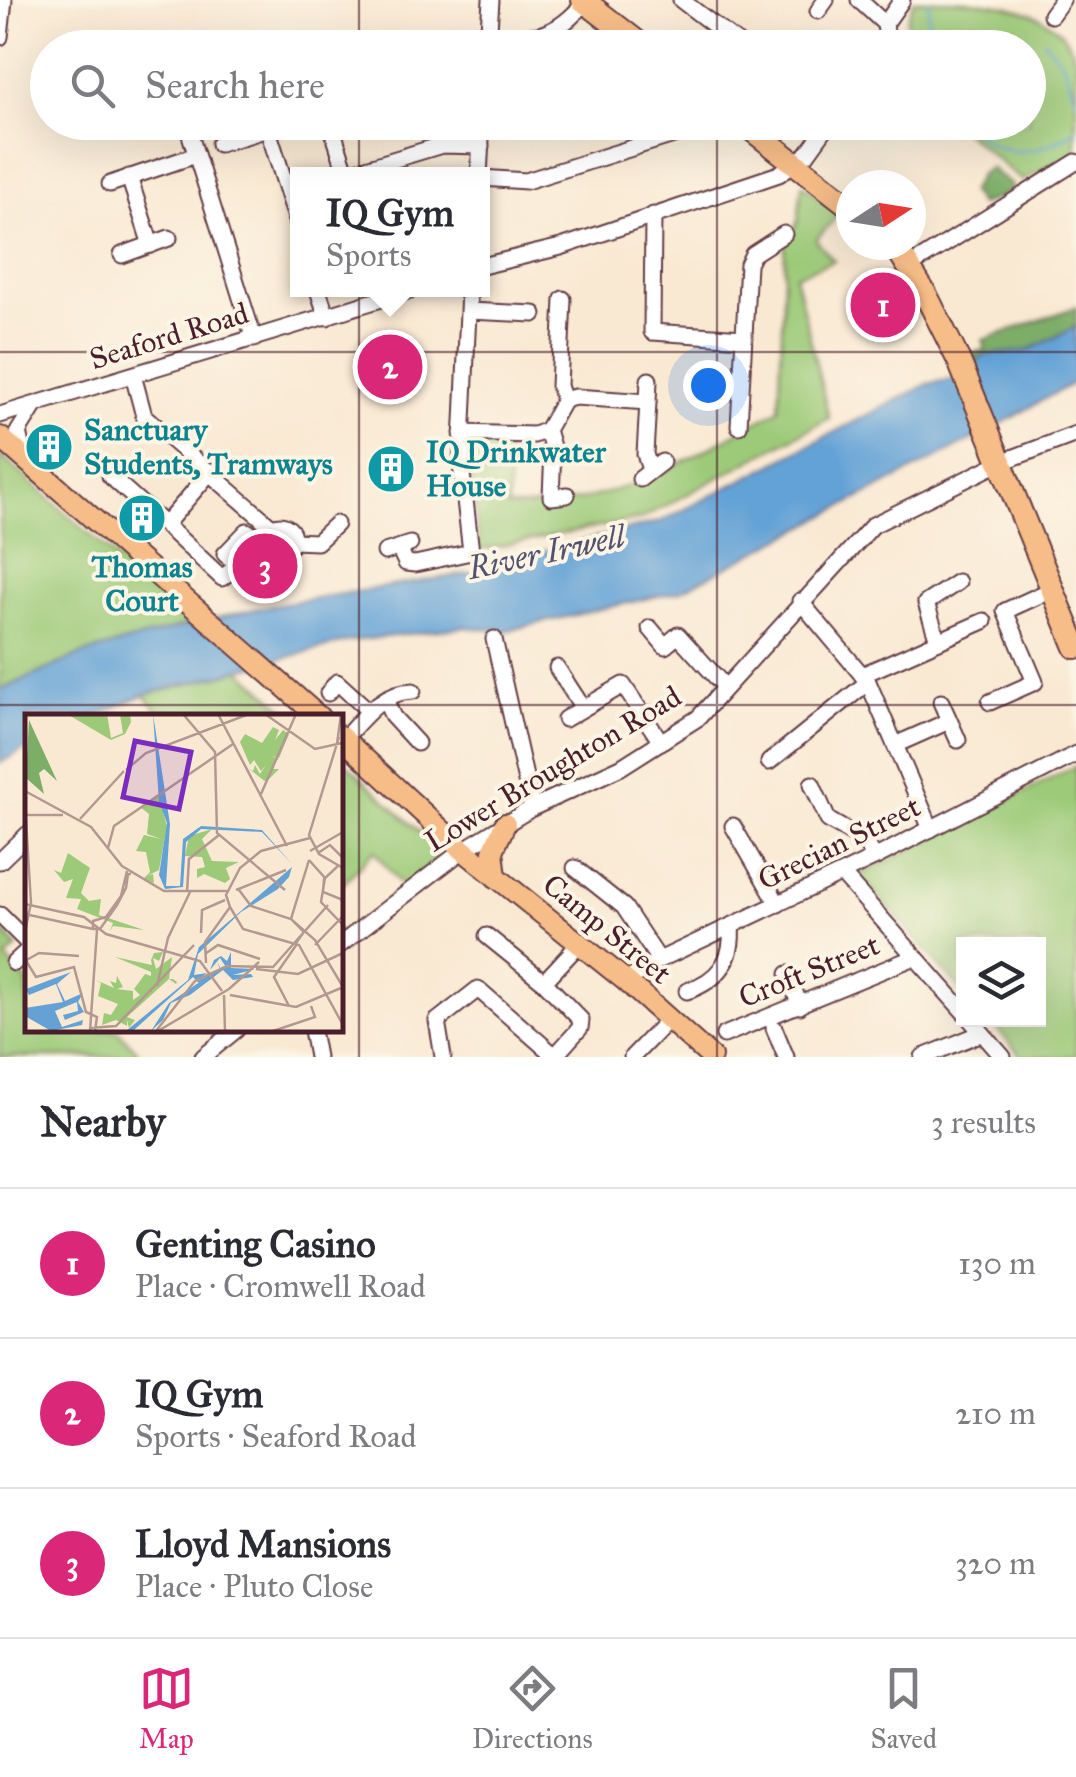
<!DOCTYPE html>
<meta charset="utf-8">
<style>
:root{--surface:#fff;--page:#f7f7f7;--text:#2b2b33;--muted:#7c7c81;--line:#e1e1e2;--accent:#db2777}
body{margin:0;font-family:"IM FELL Great Primer",serif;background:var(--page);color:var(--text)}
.controls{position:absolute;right:30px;bottom:30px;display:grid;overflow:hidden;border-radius:0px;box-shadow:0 10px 40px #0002}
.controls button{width:90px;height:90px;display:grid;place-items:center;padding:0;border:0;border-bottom:2px solid var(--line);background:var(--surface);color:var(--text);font:50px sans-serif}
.compass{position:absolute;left:836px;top:170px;width:90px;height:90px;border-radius:50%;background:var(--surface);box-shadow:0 10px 40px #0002;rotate:78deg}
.you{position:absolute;left:708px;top:385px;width:35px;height:35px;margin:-25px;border:8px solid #fff;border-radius:50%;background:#1a73e8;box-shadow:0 0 0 15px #1a73e833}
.badge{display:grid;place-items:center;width:65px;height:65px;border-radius:50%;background:var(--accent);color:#fff;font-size:32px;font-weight:700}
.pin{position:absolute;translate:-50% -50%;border:5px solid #fff;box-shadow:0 2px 10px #0006}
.popup{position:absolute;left:290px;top:167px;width:200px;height:130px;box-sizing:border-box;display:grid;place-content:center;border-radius:0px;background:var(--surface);filter:drop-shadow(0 2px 8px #0005);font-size:32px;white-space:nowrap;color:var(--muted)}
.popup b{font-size:38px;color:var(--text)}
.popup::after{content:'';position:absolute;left:50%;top:100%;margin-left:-20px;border:20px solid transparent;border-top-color:var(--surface)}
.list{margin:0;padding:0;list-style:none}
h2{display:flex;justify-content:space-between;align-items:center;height:130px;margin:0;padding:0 40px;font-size:42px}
h2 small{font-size:32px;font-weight:400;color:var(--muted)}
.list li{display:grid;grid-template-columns:65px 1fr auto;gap:30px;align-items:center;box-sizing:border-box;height:150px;padding:0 40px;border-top:2px solid var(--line)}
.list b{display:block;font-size:38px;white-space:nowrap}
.list p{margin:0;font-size:32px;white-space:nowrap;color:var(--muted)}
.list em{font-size:32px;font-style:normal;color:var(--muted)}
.icon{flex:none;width:55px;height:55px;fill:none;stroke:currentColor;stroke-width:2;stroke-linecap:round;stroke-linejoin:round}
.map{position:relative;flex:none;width:1076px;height:1057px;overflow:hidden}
.search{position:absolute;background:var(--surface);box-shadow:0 10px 40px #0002;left:30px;right:30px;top:30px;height:110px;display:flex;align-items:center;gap:25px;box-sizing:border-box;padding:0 35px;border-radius:55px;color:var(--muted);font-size:38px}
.sheet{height:580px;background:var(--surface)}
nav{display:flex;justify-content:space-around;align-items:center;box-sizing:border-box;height:140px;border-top:2px solid var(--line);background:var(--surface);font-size:28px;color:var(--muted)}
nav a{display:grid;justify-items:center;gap:5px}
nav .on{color:var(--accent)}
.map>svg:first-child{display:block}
</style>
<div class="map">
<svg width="1076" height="1057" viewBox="0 0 1076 1057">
<rect width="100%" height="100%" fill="#fcf5e5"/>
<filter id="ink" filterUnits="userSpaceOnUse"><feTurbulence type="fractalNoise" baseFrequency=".01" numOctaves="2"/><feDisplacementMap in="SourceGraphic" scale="20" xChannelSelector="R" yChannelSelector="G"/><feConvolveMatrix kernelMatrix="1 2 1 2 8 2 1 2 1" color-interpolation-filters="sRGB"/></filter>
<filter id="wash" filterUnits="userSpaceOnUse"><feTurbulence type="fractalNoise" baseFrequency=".0048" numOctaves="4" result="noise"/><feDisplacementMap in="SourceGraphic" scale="40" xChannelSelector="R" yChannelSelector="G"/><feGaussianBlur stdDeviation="2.25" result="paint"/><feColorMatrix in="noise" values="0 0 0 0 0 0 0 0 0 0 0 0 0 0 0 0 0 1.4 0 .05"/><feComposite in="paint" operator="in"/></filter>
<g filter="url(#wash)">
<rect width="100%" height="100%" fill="#f9e9d3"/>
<!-- green -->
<g fill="#9cca78" stroke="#737452" stroke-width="2.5">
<path d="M914 0C971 0 1069 0 1076 66 1076 94 1076 124 1076 152L1022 181 954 123 1028 122V48L911 47 907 20Z"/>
<path d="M802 184 840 213 816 240 834 261 795 275 829 418 641 519 480 550 468 449 476 439 509 443 508 507C613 509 690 458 779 409L785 245 798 221Z"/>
<path d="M0 455 191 624 80 655 0 690Z"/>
<path d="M241 670 294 717H164L144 695Z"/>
<path d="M340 758 437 848 435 860 405 890 374 851 340 887Z"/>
<path d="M1076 766V1057H1022L989 1020 1038 1019V944H964L963 992 859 875Z"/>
<path d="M0 928 17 947 6 958 27 982 28 1030H117L138 1052 132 1057H0Z"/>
</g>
<!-- forest -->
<g fill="#7dae68" stroke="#64664a" stroke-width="2.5">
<path d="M990 168 1013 187 1006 195 979 205 970 192 980 174Z"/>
<path d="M1076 307V327L1027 351 985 355 975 362 972 354 986 349 983 340Z"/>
</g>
<!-- water -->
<path fill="#64a2d6" stroke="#576080" stroke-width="2.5" d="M1076 327V381L987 432 680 591 505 631 464 627 345 642 144 695 92 717H28L27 748 0 763V690L80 655 191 624 273 605 485 571 490 565 662 521 928 384 953 379 985 355 1027 351Z"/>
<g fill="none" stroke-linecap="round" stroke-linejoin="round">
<!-- stream -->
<g stroke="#64a2d6" stroke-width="2.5">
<path d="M1044 41 1063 63 1076 100"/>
<path d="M927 48 929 0"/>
<path d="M966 122C999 162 1035 157 1076 130"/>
</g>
</g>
</g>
<g filter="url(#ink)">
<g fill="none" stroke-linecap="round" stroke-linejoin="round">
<!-- minor casing -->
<g stroke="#643d44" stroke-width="19">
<g id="minor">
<path d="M681 0 744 48"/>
<path d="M859 0 885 24 888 48"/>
<path d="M818 11 826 0"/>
<path d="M1051 15 1062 0"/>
<path d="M885 24 902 0"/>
<path d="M0 37 4 0"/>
<path d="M488 37C534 38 555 39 585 2"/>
<path d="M488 44 491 0"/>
<path d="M186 122 254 339"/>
<path d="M330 122 347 175"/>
<path d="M268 130 298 224"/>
<path d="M219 144 291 122"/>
<path d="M346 174 442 145 481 146"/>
<path d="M479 175 482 122"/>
<path d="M129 177 151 245"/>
<path d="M482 178 526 181 680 133 694 122"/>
<path d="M110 184 196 155"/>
<path d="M653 215 652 332 744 338"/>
<path d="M122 255 169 238"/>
<path d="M482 266 561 247 779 174 807 154 830 122"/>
<path d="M910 266 1076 162"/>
<path d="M318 290 327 317"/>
<path d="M563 299 559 386 564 400"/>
<path d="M469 311 534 314"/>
<path d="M133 375 144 416 273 528"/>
<path d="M648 402 649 380"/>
<path d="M0 415 411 290"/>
<path d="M739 426 748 264 753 254 784 234"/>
<path d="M547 430 553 450 551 497 567 495"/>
<path d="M462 433 534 435 547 430 564 400 575 397 648 402 645 454 650 470"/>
<path d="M24 458 18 432 35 405"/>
<path d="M211 471 165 525 222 578 238 565 225 554 247 531 260 541 268 538"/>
<path d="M110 476 165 525"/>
<path d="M640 479 662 462"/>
<circle cx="280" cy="538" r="13"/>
<path d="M293 541 317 542 336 524"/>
<path d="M399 548 406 563 415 564 471 552 461 465 469 290"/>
<path d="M385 552 410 544"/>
<path d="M800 601 868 682 931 829"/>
<path d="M650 628 665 646 678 635 725 687"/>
<path d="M494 639 532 808"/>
<path d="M938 641 926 603 958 582"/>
<path d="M557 668 583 708"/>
<path d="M862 675 984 621"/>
<path d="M328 693 337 682 369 711"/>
<path d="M385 700 393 717 417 743"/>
<path d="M941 702 958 740"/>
<path d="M990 702 1035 682 1005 611 1051 590"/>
<path d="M565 719 623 685 661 742"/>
<path d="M344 739C363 718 382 691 413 691"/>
<path d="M895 745 949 721"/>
<path d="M769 762 868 682"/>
<path d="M812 784 828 820 861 839 876 857"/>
<path d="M733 826 778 904"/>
<path d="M0 861 28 834"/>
<path d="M575 868 624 907 659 960"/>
<path d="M842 874 964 1012"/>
<path d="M0 915 28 943"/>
<path d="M487 936 544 982 581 1020 580 1028 555 1056"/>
<path d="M340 945 463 850 532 808 621 767 698 718 873 525 999 463 1076 434"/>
<path d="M14 963 28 950"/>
<path d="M788 974 800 1006"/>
<path d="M626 981 659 960 876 857 1076 754"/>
<path d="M544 982 579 944"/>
<path d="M687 991C719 980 734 960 731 926"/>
<path d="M970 1019 1003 1057"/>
<path d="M774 1028 786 1057"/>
<path d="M312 1030 317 1057"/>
<path d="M724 1035 915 957"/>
<path d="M203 1057 236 1030"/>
<path d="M443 1057 437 1021 478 989 556 1057"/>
<path d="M632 1057 669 1019"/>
<path d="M923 1057 982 1033"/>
</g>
</g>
<!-- major casing -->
<g stroke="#643d44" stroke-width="24">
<g id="major">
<path d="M0 437 319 717"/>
<path d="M340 736 463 850 626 981 711 1057"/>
<path d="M496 877 493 851 505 824"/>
</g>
</g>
<!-- highway casing -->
<g stroke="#643d44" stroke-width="26">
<g id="highway">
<path d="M583 0 645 48"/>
<path d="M742 122 851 207"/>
<path d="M895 245 926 295 959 361 1076 647"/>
</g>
</g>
<!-- minor -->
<use href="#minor" stroke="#fff" stroke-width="15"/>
<!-- major -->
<use href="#major" stroke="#f7bd88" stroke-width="20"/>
<!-- highway -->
<use href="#highway" stroke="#f7bd88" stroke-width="22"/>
</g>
</g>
<!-- grid -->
<path fill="none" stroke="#4a1f2b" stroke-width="2.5" stroke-opacity="0.55" d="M359 0V48M717 0V48M359 122V1057M717 122V1057M0 352H1076M0 705H1076"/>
<!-- icons -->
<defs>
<g id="building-disc" transform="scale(2.5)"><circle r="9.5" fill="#0f9aa8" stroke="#fcf5e5"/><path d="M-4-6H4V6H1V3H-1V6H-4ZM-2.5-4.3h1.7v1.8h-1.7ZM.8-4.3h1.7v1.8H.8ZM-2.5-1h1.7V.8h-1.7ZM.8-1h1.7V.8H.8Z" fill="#fff"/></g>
</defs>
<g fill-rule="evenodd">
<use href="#building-disc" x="49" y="447"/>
<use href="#building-disc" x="391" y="469"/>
<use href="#building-disc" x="142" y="518"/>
</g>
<g text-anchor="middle" stroke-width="8" stroke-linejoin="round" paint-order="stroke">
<!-- street labels -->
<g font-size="30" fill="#4a1f2b" stroke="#fcf5e5">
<text transform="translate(169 336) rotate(-17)" y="10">Seaford Road</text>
<text transform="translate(553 769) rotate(-31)" y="10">Lower Broughton Road</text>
<text transform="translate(839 843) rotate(-26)" y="10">Grecian Street</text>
<text transform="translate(607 929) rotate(39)" y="10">Camp Street</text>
<text transform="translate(809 971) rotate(-22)" y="10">Croft Street</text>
</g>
<!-- culture labels -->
<g font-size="30" font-weight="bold" fill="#0d838f" stroke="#fcf5e5" text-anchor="start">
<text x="84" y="440">Sanctuary<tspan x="84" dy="34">Students, Tramways</tspan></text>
<text x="426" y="462">IQ Drinkwater<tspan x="426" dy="34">House</tspan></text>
<text x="142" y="577" text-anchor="middle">Thomas<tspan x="142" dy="34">Court</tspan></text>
</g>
<!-- water labels -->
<g font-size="32" font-style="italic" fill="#54536f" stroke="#fcf5e5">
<text transform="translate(546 552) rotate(-12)" y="11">River Irwell</text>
</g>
</g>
<!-- overview -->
<g transform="translate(25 714)">
<rect width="318" height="318" fill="#f9e9d3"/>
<path d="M42 0H82L86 24 98 19 95 1 105 0 106 8 100 20 86 26ZM248 13 254 16 250 26 258 16 264 20 254 44 247 42 253 45 246 55H254L241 68 223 54 228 57 230 51 235 60 241 51 236 57 229 46 225 51 215 28 220 20 237 29ZM133 80 142 112 134 156 122 162 128 160 129 169 118 165 125 158 121 138 111 137 119 121 136 125 122 120 124 100 115 93ZM187 115 177 125 187 147 214 148 201 154 205 165 200 169 179 160 172 164V155L180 153 177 143 160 142 164 122ZM43 139 65 154 56 179 64 187 76 185 74 201 119 216 88 212 85 217 88 209 52 195 56 185 41 184 48 165 39 168 29 156 36 159ZM138 238 134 247 128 244 131 255 147 243 144 265H148L152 268 151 270 144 265 102 303 110 306 104 314 102 306V312L91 306 77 311 79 299 86 301 93 290 73 282 76 269 71 266 89 274 85 267 91 269 92 262 98 273 92 275 108 277V286L115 281 109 275 120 260 126 262V258L90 243 127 251 126 246 129 239Z" fill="#9cca78"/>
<path d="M4 6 32 67 19 55 14 59 19 80 1 64Z" fill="#7dae68"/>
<path d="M128 0 145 110 141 172H155L158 125 176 112 237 116 267 150 237 118 176 115 161 128 158 173 140 175 134 161 142 109 134 88ZM267 153 264 163 253 175 216 198 173 240 169 261 182 259 173 266 195 255 192 248 196 255 201 253 195 244 185 256 189 246 196 242 202 247 206 238V254L230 255 208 261 226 260 228 263 208 266 198 256 165 281 146 289 138 306 126 317 144 289 179 265 174 269 168 263 109 316 121 317H101L163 266 174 233ZM46 258 32 270 40 287 58 279 53 288 59 298 40 306 38 301 53 297 52 288 30 297 37 313 58 306 57 311 26 317 0 302V294L38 288 31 270 4 281 1 275Z" fill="#64a2d6"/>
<path fill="none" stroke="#b39890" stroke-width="2.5" d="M158 0 190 38 192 119 260 176M193 0 262 132M240 0 290 35 317 29M314 23 284 121 294 140 318 154M312 30 316 0M101 56 121 39 224 0M0 77 66 113 97 152 139 177H202M236 80 271 0M0 89 6 189 0 218M0 101H38M55 105 99 57M83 134 89 112 208 30M285 137 318 118M293 139 305 131 318 144M284 146 300 164 296 188 318 211M314 151 299 165 298 178 318 186M102 157 96 182 81 203 68 207V215H75L92 191 101 174 103 160H106M211 176 261 156M214 176 226 192 266 205 290 226 318 273M162 178 164 145 194 121M0 190 59 203 81 220 175 247 197 277M205 193 218 215 274 231 318 311M0 200 68 215M176 219 177 196 200 186M271 229 279 218 266 205 284 146M290 231 318 202M180 240 193 231 235 245M0 245 11 263 49 253 61 298 72 303 70 317M0 247 14 239 54 242M181 249 180 228 205 193 201 181 215 154 236 137 285 124M231 255 273 260 318 239M132 272 143 224 165 178M204 275 234 248M199 281 200 317M205 281 271 293 316 274M264 292 249 263 272 230M64 314 91 312 169 231M65 317 72 216M131 317 170 267 202 252 248 253 303 191M133 317 204 275M248 317 290 303 286 292"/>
<path fill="#7b2cbf" fill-opacity="0.15" stroke="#7b2cbf" stroke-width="5" d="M110 27 166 38 154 95 98 83Z"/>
<rect width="318" height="318" fill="none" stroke="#4a1f2b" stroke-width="5"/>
</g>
</svg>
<div class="controls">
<button><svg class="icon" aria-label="layers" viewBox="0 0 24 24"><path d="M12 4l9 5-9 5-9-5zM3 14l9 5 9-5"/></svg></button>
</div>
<svg class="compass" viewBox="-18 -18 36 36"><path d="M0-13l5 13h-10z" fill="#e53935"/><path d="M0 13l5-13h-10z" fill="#7c7c81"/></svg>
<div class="you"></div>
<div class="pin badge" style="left:883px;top:305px">1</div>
<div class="pin badge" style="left:390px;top:367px">2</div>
<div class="popup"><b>IQ Gym</b>Sports</div>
<div class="pin badge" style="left:265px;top:566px">3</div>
<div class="search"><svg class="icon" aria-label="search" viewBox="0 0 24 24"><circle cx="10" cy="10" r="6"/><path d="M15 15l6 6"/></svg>Search here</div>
</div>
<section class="sheet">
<h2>Nearby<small>3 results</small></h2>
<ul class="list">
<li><span class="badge">1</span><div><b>Genting Casino</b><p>Place · Cromwell Road</p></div><em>130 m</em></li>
<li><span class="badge">2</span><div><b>IQ Gym</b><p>Sports · Seaford Road</p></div><em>210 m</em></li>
<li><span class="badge">3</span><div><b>Lloyd Mansions</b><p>Place · Pluto Close</p></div><em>320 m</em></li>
</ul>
</section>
<nav>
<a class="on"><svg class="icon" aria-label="map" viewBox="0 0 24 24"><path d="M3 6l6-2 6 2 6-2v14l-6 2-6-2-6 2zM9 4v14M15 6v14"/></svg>Map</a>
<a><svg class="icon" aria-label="directions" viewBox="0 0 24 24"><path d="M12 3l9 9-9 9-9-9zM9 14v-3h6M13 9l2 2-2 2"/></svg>Directions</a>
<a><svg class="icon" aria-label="saved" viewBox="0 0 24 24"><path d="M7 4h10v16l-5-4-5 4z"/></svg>Saved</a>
</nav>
